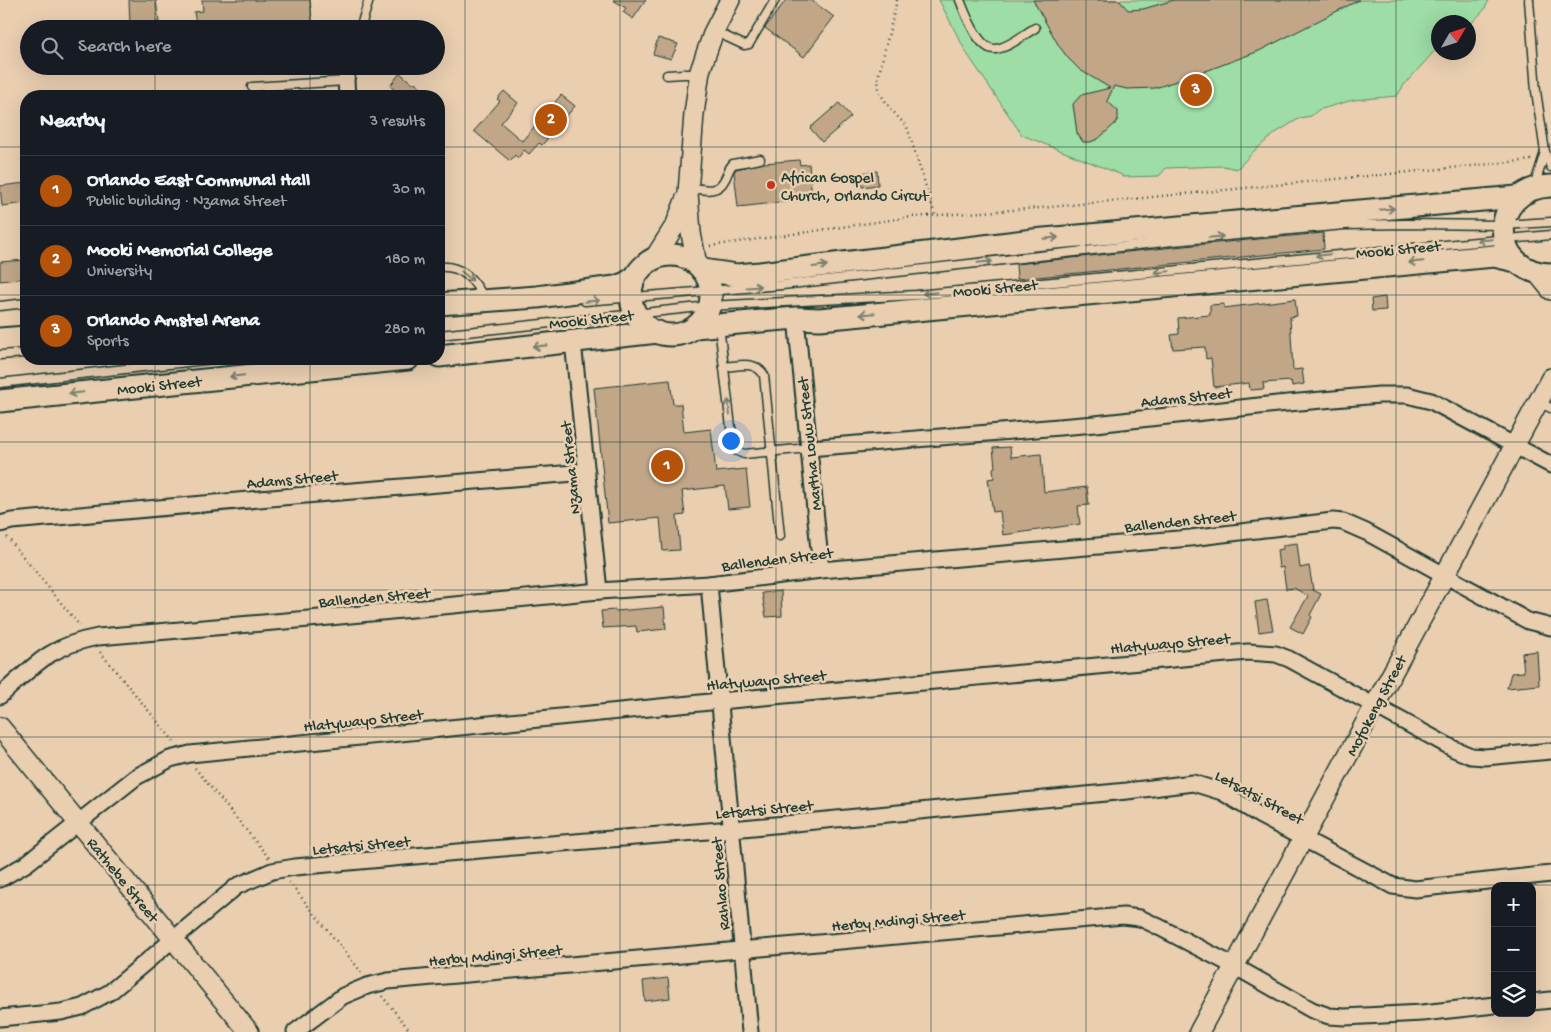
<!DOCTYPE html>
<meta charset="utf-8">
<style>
:root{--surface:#171b24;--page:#20242c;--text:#f1f3f6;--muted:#9ea1a6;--line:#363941;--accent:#b45309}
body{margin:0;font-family:"Gochi Hand",sans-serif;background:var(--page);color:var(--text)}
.controls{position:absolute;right:15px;bottom:15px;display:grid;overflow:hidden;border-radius:10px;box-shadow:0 5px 20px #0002}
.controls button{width:45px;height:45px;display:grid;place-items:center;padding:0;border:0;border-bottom:1px solid var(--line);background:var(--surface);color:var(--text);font:25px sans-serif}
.compass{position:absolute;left:1431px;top:15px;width:45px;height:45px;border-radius:50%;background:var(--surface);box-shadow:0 5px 20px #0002;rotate:51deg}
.you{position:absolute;left:730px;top:440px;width:18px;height:18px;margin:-12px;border:4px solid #fff;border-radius:50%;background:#1a73e8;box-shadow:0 0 0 8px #1a73e833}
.badge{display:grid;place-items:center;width:32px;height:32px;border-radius:50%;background:var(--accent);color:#fff;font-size:16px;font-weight:700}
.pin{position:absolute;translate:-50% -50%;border:2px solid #fff;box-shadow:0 1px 5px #0006}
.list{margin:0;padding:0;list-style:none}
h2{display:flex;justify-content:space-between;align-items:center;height:65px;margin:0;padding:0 20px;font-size:21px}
h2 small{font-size:16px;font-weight:400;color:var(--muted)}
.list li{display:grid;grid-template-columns:32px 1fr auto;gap:15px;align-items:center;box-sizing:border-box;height:70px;padding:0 20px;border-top:1px solid var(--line)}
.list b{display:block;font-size:19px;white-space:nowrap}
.list p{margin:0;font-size:16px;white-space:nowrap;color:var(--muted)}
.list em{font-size:16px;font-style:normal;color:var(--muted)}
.icon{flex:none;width:28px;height:28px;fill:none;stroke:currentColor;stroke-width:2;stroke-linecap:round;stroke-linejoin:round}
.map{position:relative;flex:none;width:1551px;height:1032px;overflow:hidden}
.search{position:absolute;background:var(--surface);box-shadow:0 5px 20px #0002;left:20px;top:20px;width:425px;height:55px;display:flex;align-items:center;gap:12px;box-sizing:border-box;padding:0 18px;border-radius:28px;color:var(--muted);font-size:19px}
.panel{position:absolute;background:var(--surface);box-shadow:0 5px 20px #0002;left:20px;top:90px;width:425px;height:275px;border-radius:20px}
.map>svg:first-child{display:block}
</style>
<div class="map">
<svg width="1551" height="1032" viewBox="0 0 1551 1032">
<rect width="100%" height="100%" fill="#e9ceb0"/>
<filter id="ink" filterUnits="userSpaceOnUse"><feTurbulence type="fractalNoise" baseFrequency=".02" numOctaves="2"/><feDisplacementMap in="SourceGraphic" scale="10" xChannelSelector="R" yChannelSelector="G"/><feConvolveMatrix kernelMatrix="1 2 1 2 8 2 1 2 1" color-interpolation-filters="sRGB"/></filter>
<g filter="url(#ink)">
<!-- green -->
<path fill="#9edda5" stroke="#5e8d6c" d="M939 0H1489L1484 10 1469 26 1468 22H1438V47L1404 85 1397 96 1353 100 1318 110 1311 116 1300 118 1277 132 1254 151 1237 169 1223 166 1166 168 1159 176 1122 177V175L1022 135 966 52Z"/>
<!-- building -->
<g fill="#c1a688" stroke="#1f3d34">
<path d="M129 0H156L159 22 130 25Z"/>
<path d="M202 0H310L313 29H197L194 12 203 11Z"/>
<path d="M613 0H646L633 19 623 12 626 8Z"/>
<path d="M786 0H811L834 17 804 57 765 28Z"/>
<path d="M1033 0H1119L1128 10 1143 9 1174 0H1359L1259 51 1198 74 1155 88 1127 89 1114 86 1107 101 1118 111V119L1116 123 1098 139 1090 142H1083L1077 133 1073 104 1081 95 1110 88 1080 70 1068 58 1059 46Z"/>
<path d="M658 38 678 44 671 59 653 54Z"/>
<path d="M400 73 413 84 415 82 431 96H402L390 86Z"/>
<path d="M504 91 518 103 501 123 522 141 561 95 575 106 542 145 539 143 529 154 524 150 518 158 515 155 510 161 474 131 500 101 497 99Z"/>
<path d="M839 103 851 117 822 142 810 128Z"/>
<path d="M799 160 800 165 809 164 812 199 738 207 734 172 736 169 764 163Z"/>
<path d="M877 171 878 185 862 187 860 173Z"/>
<path d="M26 183V203L2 206 0 186Z"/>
<path d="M1323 233 1324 249 1017 279 1016 264 1174 247Z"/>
<path d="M26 260V278L0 281V262Z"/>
<path d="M1385 297 1386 310 1372 311 1371 299Z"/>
<path d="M1295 299 1297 316 1290 317 1293 370 1302 369 1304 384 1292 386 1291 381 1263 383 1264 389 1250 390 1249 383 1214 387 1211 358 1206 359 1205 347 1173 349 1171 335 1179 334 1178 318 1210 315V305L1224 304V308Z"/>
<path d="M670 380 673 404H681L684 432 711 429 716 472 746 469 750 507 728 509 725 486 682 491 685 515 677 516 680 550 663 551 660 518 608 523 594 388Z"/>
<path d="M1010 447 1011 457 1041 454 1044 492 1087 487 1089 505 1078 506 1080 524 1003 535 1000 511 993 512 988 479 994 478 993 468 995 467 993 448Z"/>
<path d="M1297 543 1300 568 1309 566 1313 590 1321 594 1310 615 1312 617 1303 634 1290 627 1308 596 1294 588 1286 589 1283 567 1279 568 1277 550 1283 549V545Z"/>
<path d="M781 591 782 616 766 617 762 593Z"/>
<path d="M1267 600 1273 630 1259 632 1255 602Z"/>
<path d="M664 607 666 629 637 632 636 626 603 628 601 611 615 610 616 611Z"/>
<path d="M1537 651 1539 685 1507 688 1511 673 1524 672 1522 653Z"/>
<path d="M668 978 670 998 645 1001 643 981Z"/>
</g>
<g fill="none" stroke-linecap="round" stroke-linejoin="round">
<!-- service casing -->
<g stroke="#1f3d34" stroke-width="11">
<g id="service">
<path d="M960 0C965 13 979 51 996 49 1010 47 1023 35 1035 28"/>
<path d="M1529 0 1536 91 1545 152 1551 167"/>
<path d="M360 29 369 0"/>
<path d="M714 31 744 45 749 44 775 0"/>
<path d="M667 75 683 74H699"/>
<path d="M252 87 346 81"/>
<path d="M688 187C703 189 717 195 725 179 728 174 728 169 733 164L760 159"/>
<path d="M1534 187 1545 152"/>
<path d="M439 267C462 265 475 280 484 299"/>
<path d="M585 301 782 285 1173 241 1344 225 1407 224 1503 225 1551 222"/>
<path d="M0 306 26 303"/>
<path d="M719 326 733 444 737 451 744 454 809 448"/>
<path d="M439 335 709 306 916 295 1551 235"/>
<path d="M0 355 26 353"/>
<path d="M724 367C739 366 755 360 764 375L780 536"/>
<path d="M0 383 214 359"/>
<path d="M1538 402 1551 408"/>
</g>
</g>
<!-- minor casing -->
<g stroke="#1f3d34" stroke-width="19">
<g id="minor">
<path d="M347 96 346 81 348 66"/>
<path d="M796 318 821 570"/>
<path d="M573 342 599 591"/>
<path d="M809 448 1095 424 1277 404 1379 395H1407L1431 401 1551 465"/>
<path d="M0 524 12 521C204 503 395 487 587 472"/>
<path d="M709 584 750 1032"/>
<path d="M0 696C35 665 49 646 98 637L309 619 599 591 709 584 821 570 1190 538 1333 521 1343 522 1366 532 1528 621 1551 627"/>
<path d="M0 879 26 864 136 777 170 759 190 754 720 701 1248 652 1276 654 1289 659 1454 749 1471 756 1485 757 1551 751"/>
<path d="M1532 1002 1551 1000"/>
<path d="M0 1018 61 1012 82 1007 110 992 237 886 272 871 295 867 491 849 732 829 1127 791 1193 783 1222 792 1259 815 1393 886 1415 889 1551 874"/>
<path d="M295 1032 343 996 367 986 388 981 1123 916 1140 918 1157 926 1234 966 1312 1010 1329 1016 1345 1017 1422 1013 1495 1005"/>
</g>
</g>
<!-- tertiary casing -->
<g stroke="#1f3d34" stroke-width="22">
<g id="tertiary">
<path d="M654 259 676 224 686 198"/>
<path d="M697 265 691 233 688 193 694 114 700 71 714 31 730 0"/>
<path d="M1538 274 1551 290"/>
<path d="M0 727 249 1032"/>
<path d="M1199 1032 1551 378"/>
</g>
</g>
<!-- secondary casing -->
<g stroke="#1f3d34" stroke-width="25">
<g id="secondary">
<path d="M1551 186C1487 188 1488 273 1551 274"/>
<circle cx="671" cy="295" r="40"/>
<path d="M702 270 737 275 760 273 1033 240 1517 197"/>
<path d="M439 304 537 297 615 287 626 283 635 277"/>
<path d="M695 327 796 318 820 319 1494 256 1516 261"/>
<path d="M0 339 26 337"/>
<path d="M439 356 658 332"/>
<path d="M0 401 408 359"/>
</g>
</g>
<!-- path -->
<g stroke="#1f3d34" stroke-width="2.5" stroke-dasharray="1 4" stroke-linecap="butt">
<path d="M897 0 878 78 879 92 890 108 907 127 935 215"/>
<path d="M710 246 911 217 1040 208 1532 160"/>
<path d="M7 537 80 626"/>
<path d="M100 652 176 744"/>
<path d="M195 768 269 858"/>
<path d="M289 882 362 973"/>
<path d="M382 996 411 1032"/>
</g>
<!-- service -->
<use href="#service" stroke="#e9ceb0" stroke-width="8"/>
<!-- minor -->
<use href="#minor" stroke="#e9ceb0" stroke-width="15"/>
<!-- tertiary -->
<use href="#tertiary" stroke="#e9ceb0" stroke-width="19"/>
<!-- secondary -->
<use href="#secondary" stroke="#e9ceb0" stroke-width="21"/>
</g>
<!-- one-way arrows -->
<defs><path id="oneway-shaft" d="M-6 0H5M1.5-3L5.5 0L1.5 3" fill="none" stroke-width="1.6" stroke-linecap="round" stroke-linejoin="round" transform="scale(1.25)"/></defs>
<g stroke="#7a7e6c">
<use href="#oneway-shaft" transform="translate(1387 209) rotate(-5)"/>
<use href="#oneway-shaft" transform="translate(1216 237) rotate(-5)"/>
<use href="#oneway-shaft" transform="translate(1051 238) rotate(-5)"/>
<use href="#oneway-shaft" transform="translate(1485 240) rotate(175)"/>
<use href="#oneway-shaft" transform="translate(1323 255) rotate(174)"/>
<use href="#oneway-shaft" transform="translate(985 262) rotate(-6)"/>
<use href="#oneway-shaft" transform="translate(1416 262) rotate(175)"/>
<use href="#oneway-shaft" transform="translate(820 266) rotate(-7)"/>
<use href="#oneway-shaft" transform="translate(1162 272) rotate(174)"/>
<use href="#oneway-shaft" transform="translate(467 276) rotate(39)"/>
<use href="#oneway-shaft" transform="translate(754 287) rotate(-4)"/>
<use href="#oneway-shaft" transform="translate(930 293) rotate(175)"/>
<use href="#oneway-shaft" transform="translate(592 301) rotate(-5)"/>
<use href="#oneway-shaft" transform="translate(867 314) rotate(175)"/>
<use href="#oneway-shaft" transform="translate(540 346) rotate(174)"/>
<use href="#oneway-shaft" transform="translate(237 376) rotate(174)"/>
<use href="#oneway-shaft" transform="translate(76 393) rotate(174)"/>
<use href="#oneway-shaft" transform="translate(729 407) rotate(-96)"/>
</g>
</g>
<!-- grid -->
<path fill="none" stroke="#1f3d34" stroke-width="1" stroke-opacity="0.55" d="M155 0V29M310 0V29M465 0V1032M620 0V1032M776 0V1032M931 0V1032M1086 0V1032M1241 0V1032M1396 0V1032M155 66V96M310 66V96M0 147H26M439 147H1551M0 295H26M439 295H1551M155 359V1032M310 359V1032M0 442H1551M0 590H1551M0 737H1551M0 885H1551"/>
<!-- markers -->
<circle fill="#c8321e" stroke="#e9ceb0" stroke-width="2" cx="771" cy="185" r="5"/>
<g text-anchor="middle" stroke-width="5" stroke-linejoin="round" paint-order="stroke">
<!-- poi labels -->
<g font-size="16" fill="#1f3d34" stroke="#e9ceb0" text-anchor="start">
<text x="781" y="182">African Gospel<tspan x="781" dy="18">Church, Orlando Circut</tspan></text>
</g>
<!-- street labels -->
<g font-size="16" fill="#1f3d34" stroke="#e9ceb0">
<text transform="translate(1398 248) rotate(-5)" y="6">Mooki Street</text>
<text transform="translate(995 287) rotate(-5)" y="6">Mooki Street</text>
<text transform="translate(591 318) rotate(-6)" y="6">Mooki Street</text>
<text transform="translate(159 384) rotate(-6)" y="6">Mooki Street</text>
<text transform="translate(1186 396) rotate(-6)" y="6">Adams Street</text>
<text transform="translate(808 444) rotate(-96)" y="6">Martha Louw Street</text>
<text transform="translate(569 468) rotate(-96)" y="6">Nzama Street</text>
<text transform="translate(292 478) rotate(-5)" y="6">Adams Street</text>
<text transform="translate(1180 520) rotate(-6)" y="6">Ballenden Street</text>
<text transform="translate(777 558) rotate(-7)" y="6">Ballenden Street</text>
<text transform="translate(374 596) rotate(-5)" y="6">Ballenden Street</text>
<text transform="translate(1170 642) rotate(-5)" y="6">Hlatywayo Street</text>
<text transform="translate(766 679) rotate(-5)" y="6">Hlatywayo Street</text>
<text transform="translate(1375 705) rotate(-62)" y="6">Mofokeng Street</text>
<text transform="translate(363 719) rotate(-6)" y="6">Hlatywayo Street</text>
<text transform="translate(1260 796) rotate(28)" y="6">Letsatsi Street</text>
<text transform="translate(764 808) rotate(-5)" y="6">Letsatsi Street</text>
<text transform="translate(361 844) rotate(-5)" y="6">Letsatsi Street</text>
<text transform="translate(124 879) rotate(51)" y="6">Rathebe Street</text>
<text transform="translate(719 884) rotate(-95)" y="6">Rahlao Street</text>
<text transform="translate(898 919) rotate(-5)" y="6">Herby Mdingi Street</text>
<text transform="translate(495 954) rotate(-5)" y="6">Herby Mdingi Street</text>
</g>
</g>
</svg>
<div class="controls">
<button>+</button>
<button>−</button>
<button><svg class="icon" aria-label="layers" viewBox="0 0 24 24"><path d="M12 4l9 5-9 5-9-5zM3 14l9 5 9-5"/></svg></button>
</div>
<svg class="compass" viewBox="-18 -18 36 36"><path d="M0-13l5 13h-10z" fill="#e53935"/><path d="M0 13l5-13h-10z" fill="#9ea1a6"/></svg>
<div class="you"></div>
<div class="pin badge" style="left:667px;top:466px">1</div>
<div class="pin badge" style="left:551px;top:120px">2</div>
<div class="pin badge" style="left:1196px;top:90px">3</div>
<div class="search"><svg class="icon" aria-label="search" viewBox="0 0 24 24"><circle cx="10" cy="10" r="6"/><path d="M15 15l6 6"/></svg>Search here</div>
<section class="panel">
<h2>Nearby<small>3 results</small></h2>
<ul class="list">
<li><span class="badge">1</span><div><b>Orlando East Communal Hall</b><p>Public building · Nzama Street</p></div><em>30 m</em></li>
<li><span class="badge">2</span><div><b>Mooki Memorial College</b><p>University</p></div><em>180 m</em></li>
<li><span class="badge">3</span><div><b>Orlando Amstel Arena</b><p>Sports</p></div><em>280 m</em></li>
</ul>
</section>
</div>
